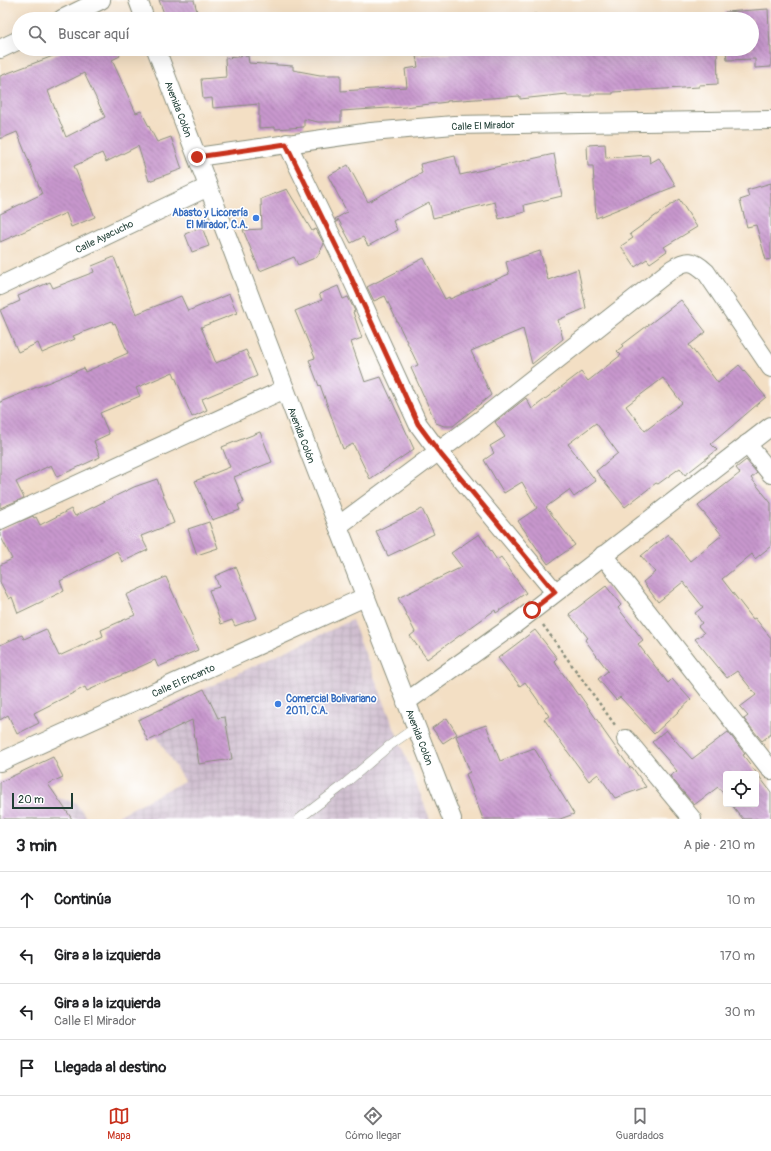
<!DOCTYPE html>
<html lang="es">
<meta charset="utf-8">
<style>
:root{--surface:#fff;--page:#f2f2f2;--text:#202124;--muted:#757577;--line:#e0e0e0;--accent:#c8321e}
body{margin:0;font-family:Pangolin,sans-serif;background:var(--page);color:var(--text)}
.controls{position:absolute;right:12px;bottom:12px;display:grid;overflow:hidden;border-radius:4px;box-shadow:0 4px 16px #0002}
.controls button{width:36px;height:36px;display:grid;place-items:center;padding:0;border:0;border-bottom:1px solid var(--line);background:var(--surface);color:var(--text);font:20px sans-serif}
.scale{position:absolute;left:12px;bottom:10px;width:61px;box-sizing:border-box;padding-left:4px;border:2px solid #1f3d34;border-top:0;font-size:11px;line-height:14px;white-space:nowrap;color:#1f3d34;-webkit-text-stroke:3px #fff;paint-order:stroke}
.stop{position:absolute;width:12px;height:12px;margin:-9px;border:3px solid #c8321e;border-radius:50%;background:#fff}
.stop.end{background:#c8321e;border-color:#fff;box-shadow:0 1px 4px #0008}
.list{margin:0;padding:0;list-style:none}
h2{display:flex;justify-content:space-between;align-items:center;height:52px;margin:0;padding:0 16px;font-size:17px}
h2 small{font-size:13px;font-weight:400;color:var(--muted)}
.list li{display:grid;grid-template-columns:26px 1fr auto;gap:12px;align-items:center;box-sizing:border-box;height:56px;padding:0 16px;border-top:1px solid var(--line)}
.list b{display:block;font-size:15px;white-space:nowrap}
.list p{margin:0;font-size:13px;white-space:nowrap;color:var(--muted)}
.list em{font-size:13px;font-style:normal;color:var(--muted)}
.icon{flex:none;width:22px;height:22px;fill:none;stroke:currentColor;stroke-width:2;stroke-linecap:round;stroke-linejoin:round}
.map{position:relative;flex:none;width:771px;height:819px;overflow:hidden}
.search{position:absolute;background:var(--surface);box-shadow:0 4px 16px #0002;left:12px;right:12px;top:12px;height:44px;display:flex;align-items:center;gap:10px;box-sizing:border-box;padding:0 14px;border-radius:22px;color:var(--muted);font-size:15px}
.sheet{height:276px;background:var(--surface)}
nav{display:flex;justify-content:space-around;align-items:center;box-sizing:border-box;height:56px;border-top:1px solid var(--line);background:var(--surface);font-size:11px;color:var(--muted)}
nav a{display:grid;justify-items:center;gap:2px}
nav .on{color:var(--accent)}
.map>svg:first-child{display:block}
</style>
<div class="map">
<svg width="771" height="819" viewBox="0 0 771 819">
<defs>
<pattern id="industrial-grid" width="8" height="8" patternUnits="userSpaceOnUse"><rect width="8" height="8" fill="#cfbdcf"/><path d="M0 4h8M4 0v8" fill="none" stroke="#b1a3b2"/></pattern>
<pattern id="building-back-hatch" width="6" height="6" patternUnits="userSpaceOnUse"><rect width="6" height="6" fill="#c897cd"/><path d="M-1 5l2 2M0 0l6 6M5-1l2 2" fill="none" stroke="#a27ca7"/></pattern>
</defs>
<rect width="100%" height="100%" fill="#fff"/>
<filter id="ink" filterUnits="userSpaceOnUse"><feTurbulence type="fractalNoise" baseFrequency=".025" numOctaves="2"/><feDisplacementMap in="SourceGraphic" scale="8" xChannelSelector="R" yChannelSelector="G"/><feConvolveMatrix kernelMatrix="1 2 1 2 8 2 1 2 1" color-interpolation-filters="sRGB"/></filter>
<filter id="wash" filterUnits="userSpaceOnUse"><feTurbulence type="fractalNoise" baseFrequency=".012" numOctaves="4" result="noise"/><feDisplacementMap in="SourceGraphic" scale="16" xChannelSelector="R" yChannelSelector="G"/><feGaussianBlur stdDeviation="0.9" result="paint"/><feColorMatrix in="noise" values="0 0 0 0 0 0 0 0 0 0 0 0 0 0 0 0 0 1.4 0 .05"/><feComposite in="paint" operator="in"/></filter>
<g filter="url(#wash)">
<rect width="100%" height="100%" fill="#f3dfc4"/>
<!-- industrial -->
<g fill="url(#industrial-grid)">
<path d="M352 620 430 819H112L184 781 157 737 148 741 138 720Z"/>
<path d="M58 798 75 802 88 819H72Z"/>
</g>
<g id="blocks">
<!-- building -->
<g fill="url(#building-back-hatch)" fill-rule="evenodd">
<path d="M159 0H194L199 19H166Z"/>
<path d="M768 9 770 47H771V67L755 68V59L727 60 726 49H752V19H725V12Z"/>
<path d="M536 14V19H513V17Z"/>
<path d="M59 49H117L120 56 112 60 136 113 141 111 157 142 171 137 182 169 149 181 138 146 106 162 102 153 74 166 95 217 71 227 66 213 0 242V214L42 194 17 132 0 139V76L61 53ZM84 73 105 117 66 137 48 91Z"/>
<path d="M516 49H590V50L632 51V49H717L718 84 699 85V87L613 92V94H591V96H567V94L520 99V96L447 101V102L405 107 341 111V122H318L304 119V127L275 129V127L259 128V104L213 108 212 98 203 99 201 79 226 77 225 58 248 56 249 63 293 66V70L320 75H341V91L407 87 405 69 418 67 416 56Z"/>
<path d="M605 144 606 158 649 155 650 163 659 158 676 186 596 218 593 166H588L587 145Z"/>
<path d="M554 154 562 196 524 205 525 212 499 219 495 202 433 218 429 202 393 221 397 230 368 246 363 237 351 243 338 219 337 222 335 219 347 212 328 176 348 165 368 202 422 173 420 164 455 156 460 175Z"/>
<path d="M771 183V259L766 260 756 225 747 227 740 200 749 197 747 190Z"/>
<path d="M287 189 312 231 316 229 324 244 317 257 298 265 294 257 260 271 243 230 262 229 261 199Z"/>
<path d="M679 199 697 227 664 247 667 251 650 263 647 259 635 267 621 246 633 238 630 234Z"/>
<path d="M202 227 209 246 192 252 185 234Z"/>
<path d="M540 251 548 280 578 269 586 308 558 320 563 339 532 364 523 329 471 351 491 395 453 426H444L436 423 411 368 418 365 385 296 374 301 367 287 424 258 445 299 449 297 450 299 509 274 506 262Z"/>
<path d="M114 257 136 314 181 296 188 311 229 294 237 313 201 327 216 363 246 350 257 376 202 399 207 410 192 417 173 372 136 388 140 396 100 413 109 434 94 441 100 457 57 477 51 465 16 482 24 498 0 508V402L84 368 85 372 128 353 115 323 113 324 112 321 73 336 75 339 42 353 38 343 18 352 0 310 20 301 18 296 50 282 53 288 94 272 92 266Z"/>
<path d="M338 286 343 299 348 297 355 311 353 312 362 338 351 342 365 382 381 377 414 449 370 479 353 444 343 449 320 385 319 386 309 360 315 358 295 311 322 300 319 294Z"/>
<path d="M681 300 706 332 689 345 718 383 739 365 766 397 711 444 717 450 685 475 680 468 658 484 656 483 625 507 596 471 618 453 596 423 568 444 596 481 574 497 569 490 546 507 575 545 548 564 518 521 537 508 522 482 504 493 484 460 494 453 490 446 505 437 495 422 526 398 532 409 581 372 588 381 621 355 617 351 623 346 622 345ZM663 378 682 403 645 431 626 406Z"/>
<path d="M260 432 272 462 234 477 244 502 238 505 240 510 212 520 195 481 230 467 222 447Z"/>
<path d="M746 460 757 473 751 478 771 503V546L755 559 752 554 722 579 753 619 755 618 771 638V734L762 741 744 719 748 716 740 707 756 695 737 671 727 678 695 639 704 633 698 626 702 623 695 613 703 607 683 582 658 602 643 582 655 572 641 556 668 534 690 561 722 535 698 506 740 473 736 468Z"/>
<path d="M157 479 174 523 141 536 148 550 122 562 117 551 60 581 64 591 18 613 12 597 9 599 0 582V565L12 559 0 535V530L33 516 34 518 36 517 40 525 71 509 75 516 134 487Z"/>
<path d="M422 509 434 534 388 556 376 531Z"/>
<path d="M209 522 218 548 197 555 188 529Z"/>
<path d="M479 534 497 560 501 557 526 593 496 613 495 610 427 659 410 636 415 632 398 598 462 567 451 553Z"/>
<path d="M236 567 257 618 235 626 232 620 221 624 209 590 219 587 215 576Z"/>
<path d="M166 577 198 650 158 667 155 660 87 691 85 687 34 713 39 723 17 734 8 715 0 720V645L22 635 24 639 46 629 59 656 103 636 101 630 135 615 126 595Z"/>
<path d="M606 586 621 605 618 608 643 640 638 644 668 683 672 679 691 700 654 734 620 697 616 700 598 679 608 671 585 640 588 638 569 614Z"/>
<path d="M535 630 557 658 554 661 578 695 579 694 602 727H601L630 768 632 767 646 787 615 798 598 774 589 781 544 719 549 716 525 682 520 686 498 658Z"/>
<path d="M204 689 218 718 225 717 232 759 199 764 192 720 148 741 138 720Z"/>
<path d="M447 718 457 734 443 743 432 728Z"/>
<path d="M486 725 500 761 534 748 574 814 560 819H483L466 774 470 772 456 736Z"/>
<path d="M666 730 692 759 728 732 745 754 743 755 771 792V819H743L731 804H756V774H726V797L718 787 694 805 670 776 677 771 652 742Z"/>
<path d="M53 757 63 777 48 784 72 819H0V782Z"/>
</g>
</g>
</g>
<g filter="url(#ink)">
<use href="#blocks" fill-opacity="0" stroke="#898e7c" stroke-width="1"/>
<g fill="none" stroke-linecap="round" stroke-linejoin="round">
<!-- lane casing -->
<g stroke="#898e7c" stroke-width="10">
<path id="lane" d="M299 819 341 787 389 746 416 727"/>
</g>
<!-- street casing -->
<g stroke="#898e7c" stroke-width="20">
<g id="street">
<path d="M138 0 145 19"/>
<path d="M62 19 101 0"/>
<path d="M0 49 19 40"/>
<path d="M156 49 303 436 452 819"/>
<path d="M287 143 344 262 418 424 438 451 555 592"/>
<path d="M197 157 371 132 454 125 771 120"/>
<path d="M0 286 208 187"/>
<path d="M747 444 771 474"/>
<path d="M0 520 285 389"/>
<path d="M338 526 478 422 672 269C687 259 693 260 706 272L771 368"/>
<path d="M603 555 771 770"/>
<path d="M406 702 515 624 771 426"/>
<path d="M626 739 692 819"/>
<path d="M0 762 365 597"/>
</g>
</g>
<!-- path -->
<path stroke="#898e7c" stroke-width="2.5" stroke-dasharray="3 3" stroke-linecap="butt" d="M543 625 615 725"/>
<!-- lane -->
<use href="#lane" stroke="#fff" stroke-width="9"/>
<!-- street -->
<use href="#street" stroke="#fff" stroke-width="18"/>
</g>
</g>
<g fill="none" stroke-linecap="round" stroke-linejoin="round" filter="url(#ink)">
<!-- route -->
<path stroke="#c8321e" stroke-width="5" d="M197 157 286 144 344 262 418 424 438 451 555 592 532 610"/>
</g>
<!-- markers -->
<g fill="#3f7fe0" stroke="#fff" stroke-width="1.5">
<circle cx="256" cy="218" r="4"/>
<circle cx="278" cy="704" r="4"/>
</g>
<g text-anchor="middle" stroke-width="3" stroke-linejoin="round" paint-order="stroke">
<!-- street labels -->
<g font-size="10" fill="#1f3d34" stroke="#fff">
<text transform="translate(179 109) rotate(69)" y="4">Avenida Colón</text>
<text transform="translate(483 125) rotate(-2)" y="4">Calle El Mirador</text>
<text transform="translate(104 236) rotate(-26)" y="4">Calle Ayacucho</text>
<text transform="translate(302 435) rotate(69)" y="4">Avenida Colón</text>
<text transform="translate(183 680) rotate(-24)" y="4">Calle El Encanto</text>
<text transform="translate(420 737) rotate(69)" y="4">Avenida Colón</text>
</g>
<!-- shop labels -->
<g font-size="10" font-weight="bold" fill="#366cbe" stroke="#fff" text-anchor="end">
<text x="248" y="216">Abasto y Licorería<tspan x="248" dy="12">El Mirador, C.A.</tspan></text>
<text x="286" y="702" text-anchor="start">Comercial Bolivariano<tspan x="286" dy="12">2011, C.A.</tspan></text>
</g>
</g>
</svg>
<div class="controls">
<button><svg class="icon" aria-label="locate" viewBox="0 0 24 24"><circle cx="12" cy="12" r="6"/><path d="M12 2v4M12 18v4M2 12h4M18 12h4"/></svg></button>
</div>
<div class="scale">20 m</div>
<div class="stop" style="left:532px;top:610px"></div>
<div class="stop end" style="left:197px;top:157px"></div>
<div class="search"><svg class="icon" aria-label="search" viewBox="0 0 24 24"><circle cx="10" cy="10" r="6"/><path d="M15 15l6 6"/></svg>Buscar aquí</div>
</div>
<section class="sheet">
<h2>3 min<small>A pie · 210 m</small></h2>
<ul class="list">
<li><svg class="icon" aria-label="ahead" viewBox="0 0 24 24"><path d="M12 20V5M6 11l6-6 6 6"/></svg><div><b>Continúa</b></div><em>10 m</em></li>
<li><svg class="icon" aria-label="left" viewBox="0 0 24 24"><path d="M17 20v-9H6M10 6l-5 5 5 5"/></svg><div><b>Gira a la izquierda</b></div><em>170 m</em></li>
<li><svg class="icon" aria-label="left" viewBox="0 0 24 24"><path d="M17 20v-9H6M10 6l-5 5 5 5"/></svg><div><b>Gira a la izquierda</b><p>Calle El Mirador</p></div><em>30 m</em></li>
<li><svg class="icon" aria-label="arrive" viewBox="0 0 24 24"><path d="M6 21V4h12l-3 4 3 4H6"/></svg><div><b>Llegada al destino</b></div></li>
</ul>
</section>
<nav>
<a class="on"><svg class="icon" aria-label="map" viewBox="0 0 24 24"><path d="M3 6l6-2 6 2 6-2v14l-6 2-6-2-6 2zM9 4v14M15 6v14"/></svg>Mapa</a>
<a><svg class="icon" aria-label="directions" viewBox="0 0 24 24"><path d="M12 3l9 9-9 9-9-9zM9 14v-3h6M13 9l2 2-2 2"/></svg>Cómo llegar</a>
<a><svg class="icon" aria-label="saved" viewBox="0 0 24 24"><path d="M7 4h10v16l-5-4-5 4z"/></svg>Guardados</a>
</nav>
